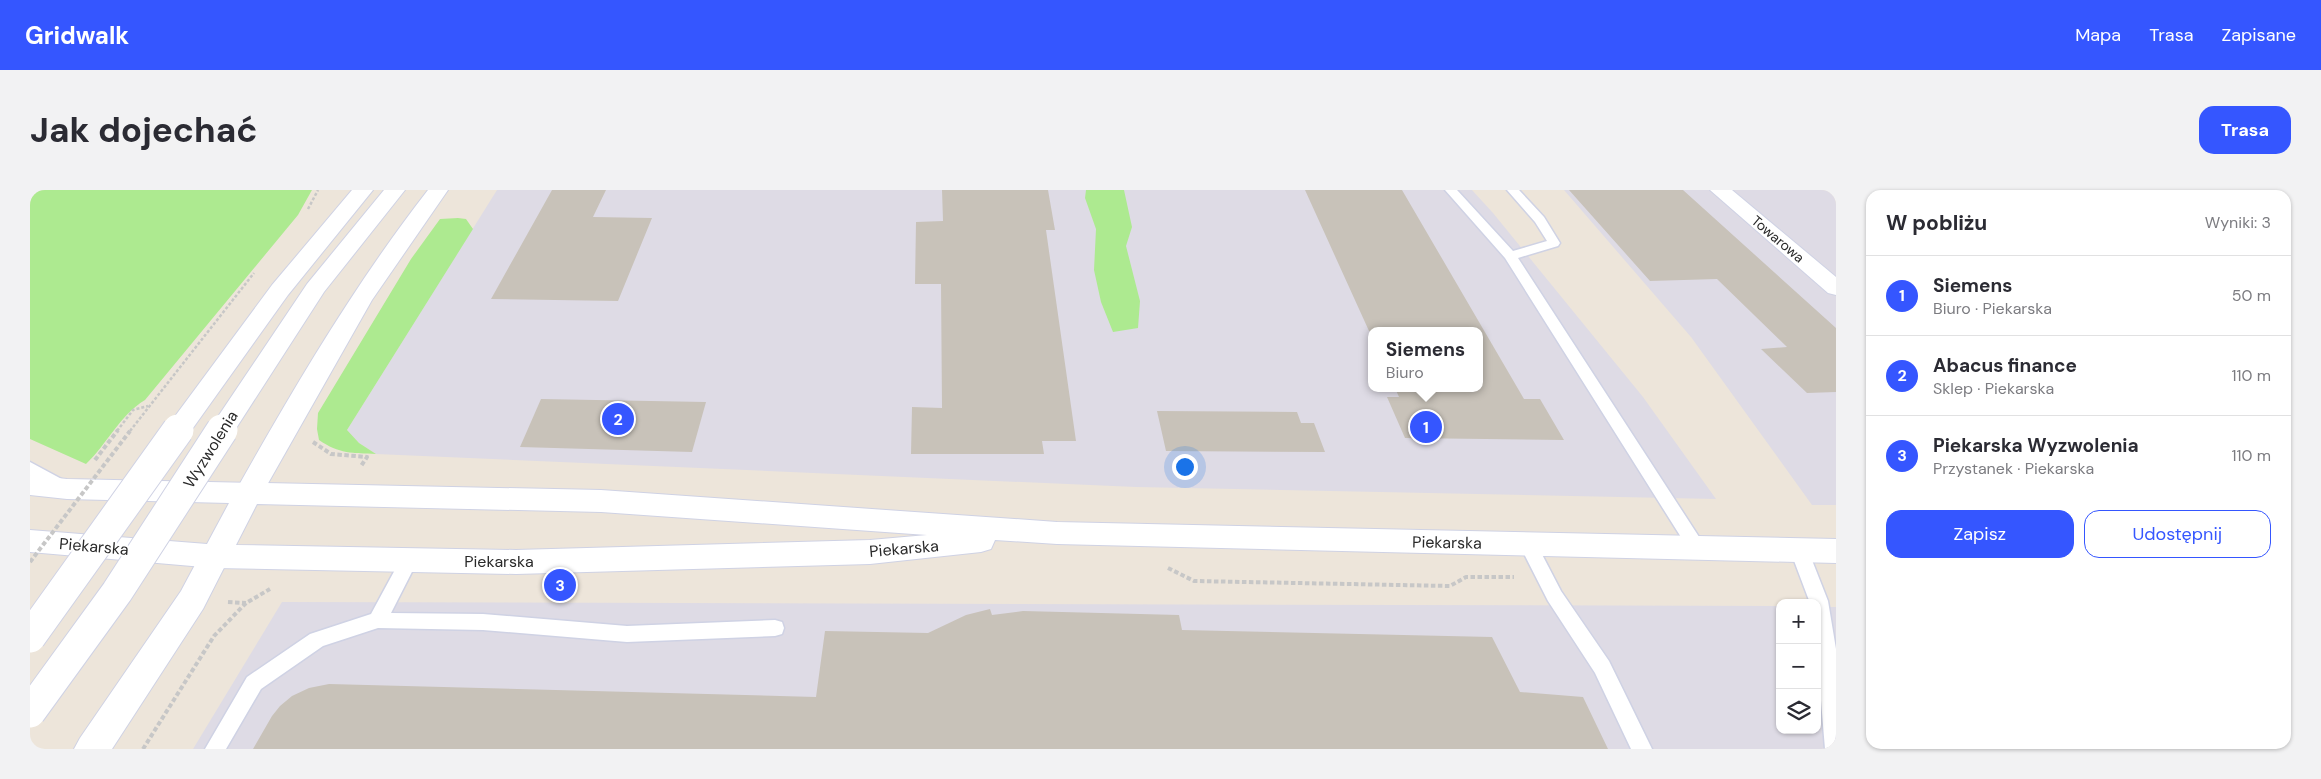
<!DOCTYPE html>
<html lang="pl">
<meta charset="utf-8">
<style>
:root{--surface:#fff;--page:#f2f2f3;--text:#2b2b33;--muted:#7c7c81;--line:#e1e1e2;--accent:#3556ff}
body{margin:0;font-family:"DM Sans",sans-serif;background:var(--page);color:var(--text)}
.controls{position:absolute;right:15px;bottom:15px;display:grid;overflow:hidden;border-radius:10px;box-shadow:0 1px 4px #0004}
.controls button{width:45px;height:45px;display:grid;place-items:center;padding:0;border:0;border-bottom:1px solid var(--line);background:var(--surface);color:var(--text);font:25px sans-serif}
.you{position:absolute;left:1154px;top:276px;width:18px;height:18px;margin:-12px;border:4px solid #fff;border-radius:50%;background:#1a73e8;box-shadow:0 0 0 8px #1a73e833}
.badge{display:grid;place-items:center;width:32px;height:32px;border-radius:50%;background:var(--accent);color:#fff;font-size:16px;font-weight:700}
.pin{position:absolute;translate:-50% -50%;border:2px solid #fff;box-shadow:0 1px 5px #0006}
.popup{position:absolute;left:1338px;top:137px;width:115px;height:65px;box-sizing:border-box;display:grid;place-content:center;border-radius:10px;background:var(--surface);filter:drop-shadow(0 1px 4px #0005);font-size:16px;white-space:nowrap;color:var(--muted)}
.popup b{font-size:19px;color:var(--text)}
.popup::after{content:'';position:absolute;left:50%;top:100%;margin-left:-10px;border:10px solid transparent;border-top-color:var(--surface)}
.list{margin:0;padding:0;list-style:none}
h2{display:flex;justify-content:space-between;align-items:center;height:65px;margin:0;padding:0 20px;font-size:21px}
h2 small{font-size:16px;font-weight:400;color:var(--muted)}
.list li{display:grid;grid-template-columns:32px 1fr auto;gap:15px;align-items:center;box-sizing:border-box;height:80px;padding:0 20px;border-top:1px solid var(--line)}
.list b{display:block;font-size:19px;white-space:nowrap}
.list p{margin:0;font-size:16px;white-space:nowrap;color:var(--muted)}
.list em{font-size:16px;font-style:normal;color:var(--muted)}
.actions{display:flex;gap:10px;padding:15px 20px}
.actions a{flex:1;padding:11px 0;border:1px solid var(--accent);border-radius:15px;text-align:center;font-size:18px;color:var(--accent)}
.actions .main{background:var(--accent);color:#fff}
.icon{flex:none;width:28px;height:28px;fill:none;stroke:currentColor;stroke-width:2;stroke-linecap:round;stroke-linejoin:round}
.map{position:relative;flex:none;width:1806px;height:559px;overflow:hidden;border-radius:15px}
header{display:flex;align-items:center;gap:30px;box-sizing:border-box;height:70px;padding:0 25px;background:var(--accent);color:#fff}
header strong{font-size:24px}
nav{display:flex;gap:28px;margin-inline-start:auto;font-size:18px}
.intro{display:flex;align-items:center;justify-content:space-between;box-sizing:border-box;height:120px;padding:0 30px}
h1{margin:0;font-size:35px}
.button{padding:12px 22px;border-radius:15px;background:var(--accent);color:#fff;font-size:18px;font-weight:700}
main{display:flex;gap:30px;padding:0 30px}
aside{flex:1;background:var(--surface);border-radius:15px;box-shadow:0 1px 4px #0004}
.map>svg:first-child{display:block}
</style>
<header>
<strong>Gridwalk</strong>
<nav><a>Mapa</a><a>Trasa</a><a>Zapisane</a></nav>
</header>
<div class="intro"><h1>Jak dojechać</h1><a class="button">Trasa</a></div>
<main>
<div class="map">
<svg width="1806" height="559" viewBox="0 0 1806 559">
<rect width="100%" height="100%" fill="#ede5da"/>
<!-- industrial -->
<g fill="#dedbe5" fill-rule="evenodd">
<path d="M467 0H1442L1463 23 1613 207 1686 309 1106 297 346 264 329 253 317 240ZM1342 141H1450V198H1342Z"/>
<path d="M1534 0H1806V315H1782L1661 147Z"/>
<path d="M252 412 1750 416V540H1787V417H1806V559H163Z"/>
</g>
<!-- green -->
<g fill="#adea90">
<path d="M0 0H282L268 25 115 210C89 226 78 253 56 274L0 249Z"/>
<path d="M1056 0H1094L1102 37 1096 56 1110 111 1108 138 1083 142 1071 112 1064 80 1066 39 1055 8Z"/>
<path d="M428 28 436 29 443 39 317 240 329 253 346 264C323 263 309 264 289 250L287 239 288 223 381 69 410 29Z"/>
</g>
<!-- building -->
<g fill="#c8c2b9">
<path d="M522 0H576L563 27 622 28 588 111 461 109Z"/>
<path d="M912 0H1018L1025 40H1016L1046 251H1012L1014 264H881L882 217 912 218 911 94H885L886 32 913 31Z"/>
<path d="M1275 0H1372L1494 209H1510L1534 250 1375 248 1357 207H1369L1365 198H1450V141H1339Z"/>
<path d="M1539 0H1653L1806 138V202L1777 203 1731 159 1757 157 1687 89 1620 91Z"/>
<path d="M511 209 676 212 662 262 490 257Z"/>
<path d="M1127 221 1267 222 1271 233H1284L1295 262 1136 261Z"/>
<path d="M960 419 962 425 993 421 1149 425 1152 440 1462 447 1490 502 1553 507 1578 559H223L242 526 250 516 262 506 279 498 299 494 786 507 795 441 898 443 936 425Z"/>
</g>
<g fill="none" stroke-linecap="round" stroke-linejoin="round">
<!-- service casing -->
<g stroke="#cfd2e4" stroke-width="3">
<g id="service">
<path d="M1415 0H1427L1483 61 1517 51 1505 32 1477 0H1489L1514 27 1530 53 1528 56 1488 68 1673 353 1676 358 1673 363 1667 365 1661 363 1475 68Z"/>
<path d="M0 272 39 293 41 297 39 301C26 305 11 292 0 285Z"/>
<path d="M1498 347 1504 349 1531 401 1579 471 1622 559H1601L1565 483 1518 411 1489 354 1492 349Z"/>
<path d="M1769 353 1775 355 1778 360 1798 411 1806 459V559H1795L1787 462V413H1780L1760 360 1763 355Z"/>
<path d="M379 363 385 365 388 370 361 423 453 424 597 436 745 430 752 432 754 438 752 444 745 446 597 452 453 440 348 438 293 456 231 499 196 559H175L217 487 280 444 341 424 373 365Z"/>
</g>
</g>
<!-- minor casing -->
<g stroke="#cfd2e4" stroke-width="2">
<g id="minor">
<path d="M398 0H418L342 110 228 311 218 314 208 311 204 304C263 199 324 95 398 0Z"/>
<path d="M1680 0H1702L1806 87V105L1798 103Z"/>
</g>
</g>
<!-- tertiary casing -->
<g stroke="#cfd2e4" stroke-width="2">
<path id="tertiary" d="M0 285 37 289 571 300 1027 332 1806 349V373L1027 354 965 350 961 359 951 362 840 374 486 384 185 378 0 362V340L177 354 199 313 37 309 0 305ZM227 314 571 322 897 345 840 350 486 360 206 355Z"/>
</g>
<!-- secondary casing -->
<g stroke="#cfd2e4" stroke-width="2">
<g id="secondary">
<path d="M322 0H343L258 105 158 245 149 248 140 245 136 239 140 233 242 95Z"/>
<path d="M354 0H375L294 102 203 243 194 246 185 243 181 237 185 231 277 94Z"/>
<path d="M185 354 196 358 200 366 173 419 82 559H44L50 548 151 401 174 358Z"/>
</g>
</g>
<!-- path-far1 -->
<g stroke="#c7c7c7" stroke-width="2.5" stroke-dasharray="3 2" stroke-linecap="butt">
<path d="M278 19 288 0"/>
<path d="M87 241 103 220 118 216"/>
<path d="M100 241 224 83"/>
</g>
<!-- path -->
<g stroke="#c7c7c7" stroke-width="4" stroke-dasharray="4.5 2.5" stroke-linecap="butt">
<path d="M283 252 301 264 337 267 331 276"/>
<path d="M65 270 88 240"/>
<path d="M1138 378 1164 391 1420 396 1436 387H1484"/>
<path d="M198 412 216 413"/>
<path d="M113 559 184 446 216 413 240 399"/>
</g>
<!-- service -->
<use href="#service" fill="#fff" fill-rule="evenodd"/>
<!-- minor -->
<use href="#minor" fill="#fff" fill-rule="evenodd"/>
<!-- tertiary -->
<use href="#tertiary" fill="#fff" fill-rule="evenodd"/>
<!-- secondary -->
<use href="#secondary" fill="#fff" fill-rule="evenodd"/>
<!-- secondary-bridge-far1 casing -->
<g stroke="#cfd2e4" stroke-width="25" stroke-linecap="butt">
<g id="secondary-bridge-far1">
<path d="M147 241 149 239"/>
<path d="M191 241 194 237"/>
</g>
</g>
<!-- secondary-bridge casing -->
<g stroke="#cfd2e4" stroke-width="33" stroke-linecap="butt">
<g id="secondary-bridge">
<path d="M0 447 148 240"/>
<path d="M0 522 87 402 192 240"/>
</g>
</g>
<!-- path-bridge -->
<path stroke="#c7c7c7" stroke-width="4" stroke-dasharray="4.5 2.5" stroke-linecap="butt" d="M0 372 100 241"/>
<!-- secondary-bridge-far1 -->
<use href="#secondary-bridge-far1" stroke="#fff" stroke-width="23"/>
<!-- secondary-bridge -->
<use href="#secondary-bridge" stroke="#fff" stroke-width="31"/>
</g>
<g text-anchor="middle" stroke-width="4" stroke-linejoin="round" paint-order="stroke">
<!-- far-street labels -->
<g font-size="14" fill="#292929" stroke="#fff">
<text transform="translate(1748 49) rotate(40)" y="5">Towarowa</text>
</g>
<!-- street labels -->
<g font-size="16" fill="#292929" stroke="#fff">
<text transform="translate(180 259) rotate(-58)" y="6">Wyzwolenia</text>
<text transform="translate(1417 352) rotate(1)" y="6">Piekarska</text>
<text transform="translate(64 356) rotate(5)" y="6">Piekarska</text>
<text transform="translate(874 358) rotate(-5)" y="6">Piekarska</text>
<text x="469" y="377">Piekarska</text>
</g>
</g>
</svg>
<div class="controls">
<button>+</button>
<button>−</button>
<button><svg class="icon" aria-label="layers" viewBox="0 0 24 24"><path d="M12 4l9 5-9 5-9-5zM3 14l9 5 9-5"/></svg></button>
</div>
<div class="you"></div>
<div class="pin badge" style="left:1396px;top:237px">1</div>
<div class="popup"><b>Siemens</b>Biuro</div>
<div class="pin badge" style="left:588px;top:229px">2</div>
<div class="pin badge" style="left:530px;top:395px">3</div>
</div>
<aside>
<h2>W pobliżu<small>Wyniki: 3</small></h2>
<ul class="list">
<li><span class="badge">1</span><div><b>Siemens</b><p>Biuro · Piekarska</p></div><em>50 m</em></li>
<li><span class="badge">2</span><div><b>Abacus finance</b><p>Sklep · Piekarska</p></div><em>110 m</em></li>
<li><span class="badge">3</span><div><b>Piekarska Wyzwolenia</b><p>Przystanek · Piekarska</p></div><em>110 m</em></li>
</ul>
<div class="actions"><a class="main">Zapisz</a><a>Udostępnij</a></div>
</aside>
</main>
